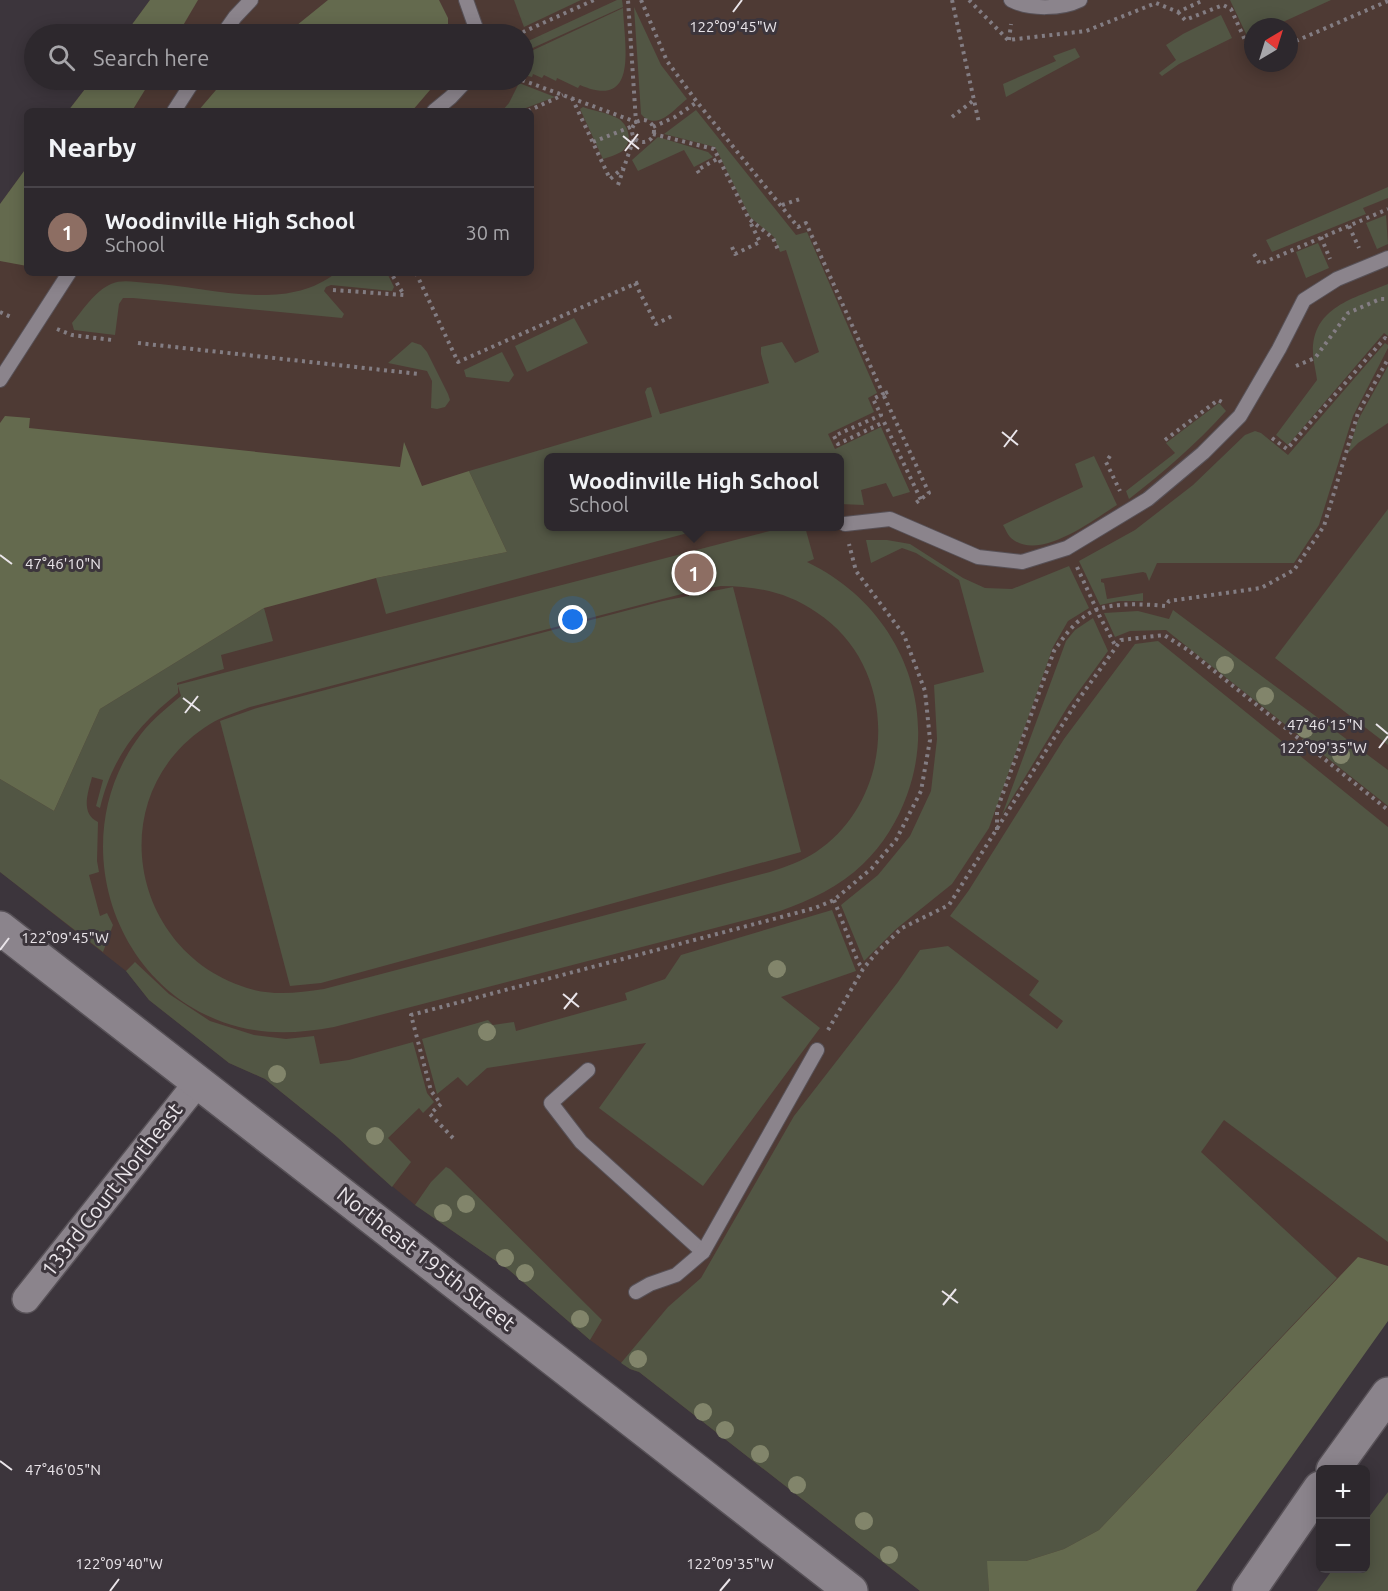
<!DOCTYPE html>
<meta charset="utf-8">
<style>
:root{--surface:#2d282d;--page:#353035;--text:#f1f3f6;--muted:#a7a6aa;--line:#484449;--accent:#d6ab8b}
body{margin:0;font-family:Ubuntu,sans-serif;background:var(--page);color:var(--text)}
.controls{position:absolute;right:18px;bottom:18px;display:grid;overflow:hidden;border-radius:9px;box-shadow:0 3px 15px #0003}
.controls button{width:54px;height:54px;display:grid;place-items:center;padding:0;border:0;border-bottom:2px solid var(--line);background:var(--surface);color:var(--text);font:30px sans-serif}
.compass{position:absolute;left:1244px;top:18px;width:54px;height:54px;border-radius:50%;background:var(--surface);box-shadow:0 3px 15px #0003;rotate:38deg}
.you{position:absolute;left:573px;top:620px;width:21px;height:21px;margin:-15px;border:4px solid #fff;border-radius:50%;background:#1a73e8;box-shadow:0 0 0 9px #1a73e833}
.badge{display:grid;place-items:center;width:39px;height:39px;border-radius:50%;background:var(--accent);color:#fff;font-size:20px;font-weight:700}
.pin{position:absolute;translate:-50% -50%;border:3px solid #fff;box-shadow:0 2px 6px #0006}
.popup{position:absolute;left:544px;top:453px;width:300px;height:78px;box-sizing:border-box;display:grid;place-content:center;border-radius:9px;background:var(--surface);filter:drop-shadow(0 2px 4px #0005);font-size:20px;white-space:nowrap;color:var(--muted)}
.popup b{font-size:22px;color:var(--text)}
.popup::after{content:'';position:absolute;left:50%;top:100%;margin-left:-12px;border:12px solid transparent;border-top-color:var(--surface)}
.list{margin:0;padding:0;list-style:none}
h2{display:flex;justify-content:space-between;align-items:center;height:78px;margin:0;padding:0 24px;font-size:26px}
h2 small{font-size:20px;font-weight:400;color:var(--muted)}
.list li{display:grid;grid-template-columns:39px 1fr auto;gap:18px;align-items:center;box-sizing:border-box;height:90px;padding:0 24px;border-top:2px solid var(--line)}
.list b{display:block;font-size:22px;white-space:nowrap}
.list p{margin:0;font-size:20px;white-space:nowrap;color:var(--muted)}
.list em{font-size:20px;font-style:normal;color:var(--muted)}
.icon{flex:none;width:33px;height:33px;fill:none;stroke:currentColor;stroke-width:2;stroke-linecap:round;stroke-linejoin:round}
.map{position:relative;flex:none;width:1388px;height:1591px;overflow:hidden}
.search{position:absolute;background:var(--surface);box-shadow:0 3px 15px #0003;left:24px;top:24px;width:510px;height:66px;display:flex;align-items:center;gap:15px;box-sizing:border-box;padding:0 21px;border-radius:33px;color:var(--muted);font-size:22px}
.panel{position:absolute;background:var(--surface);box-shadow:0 3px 15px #0003;left:24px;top:108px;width:510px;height:168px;border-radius:9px}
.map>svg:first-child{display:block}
</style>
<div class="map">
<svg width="1388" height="1591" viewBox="0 0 1388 1591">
<rect width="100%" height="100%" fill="#3c353c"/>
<!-- education -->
<path fill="#4e3a34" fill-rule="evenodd" d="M150 0H1388V1319L1185 1591H920L639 1372 630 1369 590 1340 509 1270 415 1205 370 1168 337 1137 265 1079 229 1063 149 1000 126 971 0 872V204L27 167V273H531V111H68L92 80H524V34H125ZM1253 27H1289V63H1253ZM548 458H840V526H548Z"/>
<!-- green -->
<g fill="#525644" fill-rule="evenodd">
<path d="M514 0H581L524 27Z"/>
<path d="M617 0H622L623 7 526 51 524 43Z"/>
<path d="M1230 0H1331L1272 27H1253V36L1248 38Z"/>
<path d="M634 7 661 65 687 99C673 110 657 132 641 114Z"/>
<path d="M623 8C624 44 640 111 580 85L578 88 557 78 556 81 544 75 542 78 533 74 532 77 524 75 527 53Z"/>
<path d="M1221 15 1232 38 1179 64 1162 76 1159 73 1176 60 1166 45 1183 34Z"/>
<path d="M1075 48 1080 57 1006 97 1003 84 1056 61 1053 56Z"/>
<path d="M519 83 555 97 518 111H502L509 103Z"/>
<path d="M583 107C594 111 609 113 619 119 630 127 633 144 621 152 616 155 609 157 603 159L580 109Z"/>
<path d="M696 110 796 235 807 232 877 393 868 398 874 412 828 434 835 449 881 427 910 492 893 497 886 483 861 490 864 505 840 504V458H548V526L710 527 386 614 376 578 507 552 469 471 652 417 645 392 647 388 651 387 660 414 769 383 761 354V347L782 342 795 363 819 352 786 250 780 252 774 237 750 217 715 147 664 134Z"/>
<path d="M658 137 708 152 713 157 694 167 684 150 638 171 632 160Z"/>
<path d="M1388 187V198L1363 208 1366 214 1272 252 1266 240Z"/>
<path d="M1386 215 1388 244 1377 249 1366 223Z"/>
<path d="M1318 243 1329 268 1306 278 1296 252Z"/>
<path d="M336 273H387L394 287 392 291 331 285 326 287 324 291 344 314 342 318 133 298H123L119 304 115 335 74 330 72 323C83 310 95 291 111 284 121 279 136 282 147 283 208 286 283 314 336 273Z"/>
<path d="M1388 284V336L1384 333 1288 445 1276 435 1317 380C1316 371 1313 361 1313 352 1312 307 1355 298 1388 284Z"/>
<path d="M574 318 588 343 527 372 515 346Z"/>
<path d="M412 342 421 345 427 352 448 394 450 400 445 407 437 409 431 408 432 381 427 371 388 363Z"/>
<path d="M1385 343 1388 345V348L1353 416 1319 525 1294 563H1157L1149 581 1146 573 1143 572 1101 579V582L1104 583 1107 599 1143 593V601H1119L1100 605 1079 561 1135 530 1193 485 1245 435 1255 431 1261 433 1288 455Z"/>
<path d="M502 352 514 375 509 382 466 377 464 370Z"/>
<path d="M1388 366V423L1358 443 1348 453 1358 420Z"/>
<path d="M1219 403 1226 411C1196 444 1164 472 1129 499L1126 491 1175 453 1166 443Z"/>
<path d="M1094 456 1117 505C1093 520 1037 564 1010 537 1007 534 1005 528 1003 525L1083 487 1075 464Z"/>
<path d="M1388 509V745L1275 658Z"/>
<path d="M785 527H805L814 559 807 562C895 604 941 702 907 795 898 820 883 845 863 864 839 887 811 900 780 911L334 1027C301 1033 271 1035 239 1027 115 995 64 844 136 741 148 723 164 710 181 696L178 686V693C138 725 112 757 100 808L96 806 103 780 92 777C88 793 80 813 98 822L97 861 99 872 89 875 100 916 107 913 113 925 103 952 0 872V779L54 811 100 709 264 608 273 641 221 655 224 669 177 683V685ZM721 586C756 586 787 592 816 612 900 666 898 797 816 852 802 861 786 867 770 872L324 989C298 993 272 996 247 988 131 952 102 798 204 728 218 718 234 713 250 707L697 590Z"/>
<path d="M866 540H887L910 544 963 578 985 588 1012 589 1069 566 1089 608 1068 621 1053 647 989 828 952 884 896 929 864 961 841 905 878 875 910 836 931 791 937 739 934 685 984 672 959 580 916 553 902 548 871 563Z"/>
<path d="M733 587 801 852 321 983 290 986 220 721 257 708 663 601Z"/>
<path d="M1173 610 1388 770V806L1166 630 1130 631 1115 637 1104 613 1138 611 1169 619Z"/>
<path d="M1093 618 1108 651 1068 706 1002 815 1066 641 1075 630Z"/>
<path d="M1158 641 1388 827V1242L1224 1120 1201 1152 1337 1278 1099 1530 1064 1549 1026 1561H988L989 1591H920L639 1372 630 1369 621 1363 668 1307 701 1278 794 1116 898 982 920 950 948 946 1057 1029 1063 1021 1029 995 1039 981 950 916 969 890 1064 739 1135 644Z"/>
<path d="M832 910 856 971 781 997 820 1028 703 1186 599 1108 646 1043 487 1068 467 1086 458 1077 437 1094 422 1039 488 1020 493 1025 514 1022 516 1031 627 1000 625 993 665 979 681 955Z"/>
<path d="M135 962 169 994 210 1021 254 1035 286 1039 314 1036 320 1064 349 1060 413 1042 427 1093 434 1102 423 1113 419 1108 388 1138 411 1162 392 1187 337 1137 265 1079 229 1063 149 1000 126 971Z"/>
<path d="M446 1167 450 1169 602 1320 590 1340 509 1270 415 1205 431 1182Z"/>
<path d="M1388 1492V1591H1317L1333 1569 1366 1568V1521Z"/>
</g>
<!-- forest -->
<g fill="#646a4e">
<path d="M150 0H198L178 34H125Z"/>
<path d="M328 0H439L448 18V34H286Z"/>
<path d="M92 80H151L132 111H68Z"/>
<path d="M229 80H436L430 90 412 111H198L216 90Z"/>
<path d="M27 167V266L0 261V204Z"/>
<path d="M5 416 30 418 29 428 400 467 404 442 422 486 469 471 507 552 376 578 264 608 100 709 54 811 0 779V423Z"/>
<path d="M1358 1257 1388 1266V1321L1196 1591H989L987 1561H1026L1064 1549 1099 1530Z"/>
</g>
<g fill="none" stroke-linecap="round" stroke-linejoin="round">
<!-- lane casing -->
<g stroke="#575157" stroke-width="16">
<g id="lane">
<path d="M466 0 478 34"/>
<path d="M1011 0C1030 10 1062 9 1080 0"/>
<path d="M223 34 235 17 251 0"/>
<path d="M174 111 194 80"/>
<path d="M434 111 451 97 467 80"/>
<path d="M0 380 69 273"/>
<path d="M845 524 890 519 978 557 1022 562 1067 548 1148 499 1203 453 1240 416 1279 349 1304 300 1337 279 1388 258"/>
<path d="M588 1070 551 1103 581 1142 703 1252"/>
<path d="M636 1292 650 1284 676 1275 703 1252 817 1050"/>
</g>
</g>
<!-- street casing -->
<g stroke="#575157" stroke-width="30">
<path id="street" d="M26 1299 198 1082"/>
</g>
<!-- secondary casing -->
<g stroke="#575157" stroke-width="36">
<g id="secondary">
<path d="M0 928 851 1591"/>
<path d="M1333 1470 1388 1394"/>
<path d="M1249 1591 1320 1488"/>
</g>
</g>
<!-- path -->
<g stroke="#837d83" stroke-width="4" stroke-dasharray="3 4.5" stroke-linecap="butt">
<path d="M641 0 667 61 697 102 798 227 806 223 883 394 873 399 881 415 834 436 838 444 884 422 921 500"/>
<path d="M952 0 979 123"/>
<path d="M969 0 1008 40 1086 31 1156 3 1178 12 1204 0"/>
<path d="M1178 12 1185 20 1223 5 1231 9 1253 58"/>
<path d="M500 33 523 32 594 0"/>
<path d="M1009 40 1011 24"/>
<path d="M1289 44 1388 1"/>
<path d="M522 80 636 122 628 0"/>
<path d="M572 98 610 179 623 168"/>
<path d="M528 111 563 95"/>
<path d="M952 117 974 100"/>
<circle cx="643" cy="131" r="11"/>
<path d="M653 127 675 117 697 102"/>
<path d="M653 134 714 149 749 219 773 238 779 252"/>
<path d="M593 142 633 126"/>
<path d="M699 173 697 170 719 158"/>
<path d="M618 185 634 138"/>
<path d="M782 205 803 198"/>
<path d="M1349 226 1359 248"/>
<path d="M1321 237 1330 259"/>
<path d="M732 247 735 254 760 242 749 220"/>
<path d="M1254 254 1260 264 1388 209"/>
<path d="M416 273 458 362 639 282"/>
<path d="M635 283 656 324 674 315"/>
<path d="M333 290 404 295 391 273"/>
<path d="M0 312 13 318"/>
<path d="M57 329 72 335 112 340"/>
<path d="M138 343 419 374"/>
<path d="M1296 366 1315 358 1348 313 1380 299H1388"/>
<path d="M888 392 883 394 929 493 913 505"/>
<path d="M1272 438 1287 449 1385 338 1388 341"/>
<path d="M1165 440 1218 400 1222 402"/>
<path d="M1110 456 1106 462 1120 491"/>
<path d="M1077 567 1099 615 1116 647"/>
<path d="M997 830V810L1054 651C1063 638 1072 625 1085 616 1105 601 1143 604 1166 606L1169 601 1261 588 1294 570 1324 526 1358 413 1388 359"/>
<path d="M834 900 858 962 863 969"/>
<path d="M828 1030 863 969 877 952 902 928 949 905 1076 703 1121 640 1164 635 1188 650 1388 810"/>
<path d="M453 1138 430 1114 441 1104 431 1091 411 1015 815 908 834 900 872 868 896 840 921 791 930 740 925 691 904 635 856 571 849 544"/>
</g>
<!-- lane -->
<use href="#lane" stroke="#8b848c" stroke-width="14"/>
<!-- street -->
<use href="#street" stroke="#8b848c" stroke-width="27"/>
<!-- secondary -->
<use href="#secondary" stroke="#8b848c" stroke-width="33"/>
</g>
<!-- trees -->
<g fill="#82856b">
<circle cx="1225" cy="665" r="9"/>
<circle cx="1265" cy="696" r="9"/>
<circle cx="1305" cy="729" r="9"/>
<circle cx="1341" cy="755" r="9"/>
<circle cx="777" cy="969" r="9"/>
<circle cx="487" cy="1032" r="9"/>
<circle cx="277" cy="1074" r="9"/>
<circle cx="375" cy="1136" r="9"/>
<circle cx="466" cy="1204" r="9"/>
<circle cx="443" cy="1213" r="9"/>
<circle cx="505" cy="1258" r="9"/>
<circle cx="525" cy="1273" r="9"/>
<circle cx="580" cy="1319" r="9"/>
<circle cx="638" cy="1359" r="9"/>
<circle cx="703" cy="1412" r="9"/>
<circle cx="725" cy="1430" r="9"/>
<circle cx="760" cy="1454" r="9"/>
<circle cx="797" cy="1485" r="9"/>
<circle cx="864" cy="1521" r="9"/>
<circle cx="889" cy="1555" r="9"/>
</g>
<!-- ticks -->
<path fill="none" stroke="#eae5ea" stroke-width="2" d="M733 12 742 0M623 136 639 149M625 151 638 134M1002 432 1018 445M1004 447 1017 430M0 555 12 564M183 698 200 711M185 713 198 696M1376 724 1388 734M1379 748 1388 736M0 950 9 938M563 994 579 1007M564 1009 577 993M942 1291 958 1303M943 1305 956 1289M0 1461 12 1470M110 1591 119 1579M720 1591 730 1579"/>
<g text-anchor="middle" stroke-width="6" stroke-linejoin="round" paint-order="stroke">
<!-- street labels -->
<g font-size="21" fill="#eae5ea" stroke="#3c353c">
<text transform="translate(112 1190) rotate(-52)" y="7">133rd Court Northeast</text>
<text transform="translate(426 1259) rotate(38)" y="7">Northeast 195th Street</text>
</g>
</g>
<g font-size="15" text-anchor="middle" fill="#eae5ea" stroke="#3c353c" stroke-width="6" stroke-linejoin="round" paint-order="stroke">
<text x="733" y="32">122°09'45"W</text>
<text x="63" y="569">47°46'10"N</text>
<text x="1325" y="730">47°46'15"N</text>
<text x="1323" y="753">122°09'35"W</text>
<text x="65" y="943">122°09'45"W</text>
<text x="63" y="1475">47°46'05"N</text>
<text x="119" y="1569">122°09'40"W</text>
<text x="730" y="1569">122°09'35"W</text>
</g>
</svg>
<div class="controls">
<button>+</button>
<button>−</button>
</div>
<svg class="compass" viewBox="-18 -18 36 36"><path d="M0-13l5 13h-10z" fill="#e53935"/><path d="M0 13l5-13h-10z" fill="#a7a6aa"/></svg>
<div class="you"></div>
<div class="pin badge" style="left:694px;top:573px;background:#8d6e63">1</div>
<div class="popup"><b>Woodinville High School</b>School</div>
<div class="search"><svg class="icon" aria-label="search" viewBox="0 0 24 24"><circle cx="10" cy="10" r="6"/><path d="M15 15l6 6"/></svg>Search here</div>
<section class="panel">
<h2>Nearby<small></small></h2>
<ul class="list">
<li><span class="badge" style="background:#8d6e63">1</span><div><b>Woodinville High School</b><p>School</p></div><em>30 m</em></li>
</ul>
</section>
</div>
